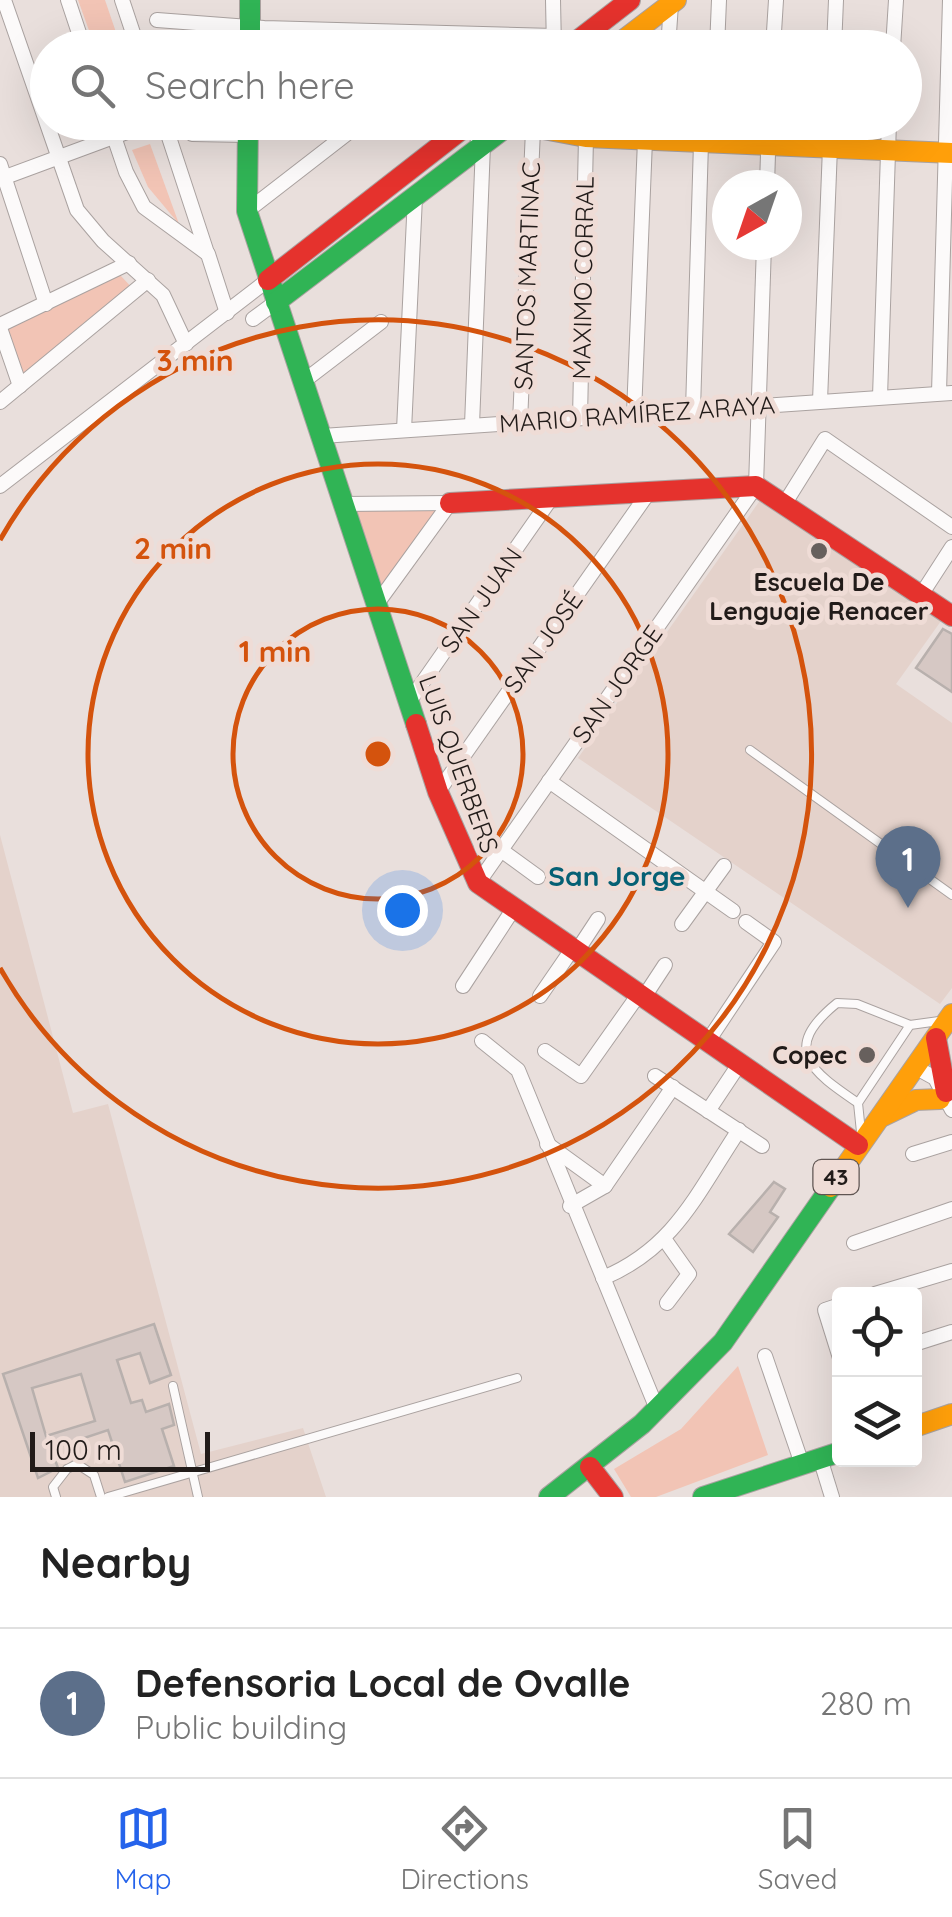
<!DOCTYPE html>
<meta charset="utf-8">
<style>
:root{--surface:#fff;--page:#f2f2f2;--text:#222;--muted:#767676;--line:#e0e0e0;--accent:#2563eb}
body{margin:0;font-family:Quicksand,sans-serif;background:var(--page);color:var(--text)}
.controls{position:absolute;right:30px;bottom:30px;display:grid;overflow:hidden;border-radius:10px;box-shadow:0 10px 40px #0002}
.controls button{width:90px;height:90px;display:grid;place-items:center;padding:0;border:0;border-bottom:2px solid var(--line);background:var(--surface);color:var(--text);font:50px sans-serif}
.compass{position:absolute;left:712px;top:170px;width:90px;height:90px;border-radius:50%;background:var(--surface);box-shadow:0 10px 40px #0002;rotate:220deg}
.scale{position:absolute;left:30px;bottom:25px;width:180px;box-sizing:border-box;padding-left:10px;border:5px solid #211b19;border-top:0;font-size:28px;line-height:35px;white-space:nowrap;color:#211b19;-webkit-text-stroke:8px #efdcd6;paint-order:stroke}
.you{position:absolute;left:402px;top:910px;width:35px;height:35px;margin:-25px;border:8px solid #fff;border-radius:50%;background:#1a73e8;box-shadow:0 0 0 15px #1a73e833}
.badge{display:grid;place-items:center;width:65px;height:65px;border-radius:50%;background:var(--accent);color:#fff;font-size:32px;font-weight:700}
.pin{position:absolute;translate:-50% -82px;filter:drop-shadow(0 2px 5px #0008)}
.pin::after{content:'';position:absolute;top:52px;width:35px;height:30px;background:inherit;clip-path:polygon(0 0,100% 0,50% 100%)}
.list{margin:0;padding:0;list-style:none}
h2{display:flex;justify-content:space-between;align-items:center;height:130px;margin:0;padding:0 40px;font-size:42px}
h2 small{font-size:32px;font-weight:400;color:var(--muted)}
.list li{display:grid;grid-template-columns:65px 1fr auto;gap:30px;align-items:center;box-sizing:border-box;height:150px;padding:0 40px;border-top:2px solid var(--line)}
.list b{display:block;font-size:38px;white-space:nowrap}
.list p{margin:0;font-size:32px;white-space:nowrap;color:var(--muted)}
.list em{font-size:32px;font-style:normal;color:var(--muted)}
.icon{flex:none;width:55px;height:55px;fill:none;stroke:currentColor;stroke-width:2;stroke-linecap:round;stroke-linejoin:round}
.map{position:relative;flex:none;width:952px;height:1497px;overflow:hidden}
.search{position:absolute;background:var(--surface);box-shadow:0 10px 40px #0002;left:30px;right:30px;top:30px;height:110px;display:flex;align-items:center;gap:25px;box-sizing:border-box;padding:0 35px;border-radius:55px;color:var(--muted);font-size:38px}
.sheet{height:280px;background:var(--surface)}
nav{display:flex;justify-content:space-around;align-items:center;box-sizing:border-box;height:140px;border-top:2px solid var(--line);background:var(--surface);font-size:28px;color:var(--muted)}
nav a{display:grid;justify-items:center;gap:5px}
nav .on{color:var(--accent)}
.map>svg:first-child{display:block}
</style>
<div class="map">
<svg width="952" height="1497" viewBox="0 0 952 1497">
<rect width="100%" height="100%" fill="#e9dfdc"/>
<!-- built -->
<g fill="#e4d2cb">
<path d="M761 499 941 621 896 684 952 723V988L940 1004 578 758Z"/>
<path d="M0 835 73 1113 108 1104 201 1454 303 1428 326 1497H0Z"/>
</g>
<!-- green -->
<g fill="#f2c4b5">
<path d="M78 0H105L121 47H95Z"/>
<path d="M150 144 179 224 148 187 132 150Z"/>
<path d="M120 275 135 291 15 386 0 328Z"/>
<path d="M438 509 382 588 354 510Z"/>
<path d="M738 1366 768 1455 656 1497H631L614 1469 681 1429Z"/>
</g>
<!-- building -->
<g fill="#d6c8c4" stroke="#b8b0ad" stroke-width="2.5" fill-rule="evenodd">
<path d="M943 629 952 634V692L916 668Z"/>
<path d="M774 1182 785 1189 770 1212 778 1217 753 1252 729 1234Z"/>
<path d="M154 1324 171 1375 150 1383 140 1353 117 1360 131 1403 142 1400 146 1412 169 1404 174 1425 162 1429 174 1466 125 1482 108 1430 51 1449 58 1468 38 1478 3 1374ZM81 1374 95 1421 46 1436 32 1388Z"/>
</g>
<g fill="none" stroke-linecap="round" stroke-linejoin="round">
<!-- lane casing -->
<g stroke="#aaa2a0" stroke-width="10">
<g id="lane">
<path d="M750 750 952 895"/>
<path d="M858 1103C811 1071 780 1049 837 1003L857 1004 910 1025"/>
<path d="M861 1132 858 1103 910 1025 939 1021"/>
<path d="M173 1386 198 1497"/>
<path d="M56 1497 53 1487 67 1469 77 1464 94 1475 101 1497"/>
<path d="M108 1497 517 1378"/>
</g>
</g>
<!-- street casing -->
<g stroke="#aaa2a0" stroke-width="16">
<g id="street">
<path d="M4 0 77 210 103 241 163 295 186 344"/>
<path d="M68 0 84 48"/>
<path d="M122 0 138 48"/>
<path d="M553 0 554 48"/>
<path d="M157 20 264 28 554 36"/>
<path d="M668 48 671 4"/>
<path d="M717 48 719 0"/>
<path d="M773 48 776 0"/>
<path d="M834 48 836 0"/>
<path d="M893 48 896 0"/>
<path d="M109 122 126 172 144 207 208 254 227 313"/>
<path d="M164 122 207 253"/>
<path d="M468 125 483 145 472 425"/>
<path d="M192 134 248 135 264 122"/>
<path d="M713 144 714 122"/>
<path d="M0 164 46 304"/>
<path d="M0 179 154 122"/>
<path d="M767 185 769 122"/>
<path d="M247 211 362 122"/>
<path d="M253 319 276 302"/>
<path d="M0 325 129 263"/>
<path d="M0 328 20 386"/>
<path d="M304 381 381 322"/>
<path d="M939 393 950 0"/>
<path d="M880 397 889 122"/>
<path d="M820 401 831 122"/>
<path d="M0 402 148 280"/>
<path d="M693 410 701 143"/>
<path d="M634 414 645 140"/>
<path d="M580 418 586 137"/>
<path d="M520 422 533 130"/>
<path d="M404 430 415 197"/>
<path d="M322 436 952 393"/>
<path d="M0 486 268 280"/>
<path d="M785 503 825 439 952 527"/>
<path d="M343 504 450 503"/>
<path d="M921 595 952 547"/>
<path d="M376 605 450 503"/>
<path d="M409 702 552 497"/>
<path d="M549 781 733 911"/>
<path d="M438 792 649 492"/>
<path d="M501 850 538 877"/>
<path d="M478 883 756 486 764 245"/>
<path d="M682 924 724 866"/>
<path d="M577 951 598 919"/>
<path d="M463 986 514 908"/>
<path d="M540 996 573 948"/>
<path d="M644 997 665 965"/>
<path d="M482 1041 518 1070 657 1409"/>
<path d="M708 1041 774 942 746 922"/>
<path d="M545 1051 581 1076 639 994"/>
<path d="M915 1067 935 1078 952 1110"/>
<path d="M655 1076 762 1146"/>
<path d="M708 1111 740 1063"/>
<path d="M547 1144 605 1186"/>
<path d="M913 1154 952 1142"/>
<path d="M570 1206 605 1186 673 1087"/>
<path d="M665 1240 689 1274 667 1303"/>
<path d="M854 1243 952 1209"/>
<path d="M603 1278C675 1248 697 1193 739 1130"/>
<path d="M875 1294 952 1271"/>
<path d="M840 1305 825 1310 840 1358"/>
<path d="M914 1344 952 1332"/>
<path d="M765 1356 802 1464"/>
<path d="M820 1458 832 1497"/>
</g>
</g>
<!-- fast casing -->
<g stroke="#aaa2a0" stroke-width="22">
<g id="fast">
<path d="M250 0V48"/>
<path d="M248 122 247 211 416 724"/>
<path d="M276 302 513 122"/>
<path d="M549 1497 642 1424 723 1342 831 1187"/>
<path d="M703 1497 840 1452"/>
</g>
</g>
<!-- slow casing -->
<g stroke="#aaa2a0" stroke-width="22">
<g id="slow">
<path d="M613 48 676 0"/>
<path d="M507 122 586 137 952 153"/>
<path d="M883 1116 916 1100 940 1099"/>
<path d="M831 1187 952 1014"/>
<path d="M914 1427 952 1414"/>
</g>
</g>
<!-- jam casing -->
<g stroke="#aaa2a0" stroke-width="22">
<g id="jam">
<path d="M568 48 630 0"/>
<path d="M268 280 471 122"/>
<path d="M450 503 756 486 952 616"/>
<path d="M416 724 438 792 478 883 858 1145"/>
<path d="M936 1038 946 1092"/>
<path d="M590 1467 613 1497"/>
</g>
</g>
<!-- lane -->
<use href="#lane" stroke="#fcfafa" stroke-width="8"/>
<!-- street -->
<use href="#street" stroke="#fcfafa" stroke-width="14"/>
<!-- fast -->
<use href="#fast" stroke="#30b455" stroke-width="20"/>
<!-- slow -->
<use href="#slow" stroke="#ff9f0a" stroke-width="20"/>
<!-- jam -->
<use href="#jam" stroke="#e5322d" stroke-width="20"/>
</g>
<!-- distance rings -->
<g fill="none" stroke="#d4530d" stroke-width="5">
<circle cx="378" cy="754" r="145"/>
<circle cx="378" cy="754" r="290"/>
<path d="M0 540A434 434 0 1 1 0 968"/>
</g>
<!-- markers -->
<g fill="#67605d" stroke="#efdcd6" stroke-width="4">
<circle cx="819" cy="551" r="10"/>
<circle cx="867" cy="1055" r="10"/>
</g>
<g text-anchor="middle" stroke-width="10" stroke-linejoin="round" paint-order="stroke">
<!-- shield labels -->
<rect fill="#efdcd6" stroke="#5f5552" stroke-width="2.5" x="813.5" y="1160" width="45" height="34" rx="8"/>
<g font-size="22" font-weight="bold" fill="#211b19">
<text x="836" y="1185">43</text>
</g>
<!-- street labels -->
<g font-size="25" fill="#211b19" stroke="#efdcd6">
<text transform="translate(527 276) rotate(-88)" y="9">SANTOS MARTINAC</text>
<text transform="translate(583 278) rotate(-89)" y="9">MAXIMO CORRAL</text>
<text transform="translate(637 414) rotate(-4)" y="9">MARIO RAMÍREZ ARAYA</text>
<text transform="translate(481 600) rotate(-55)" y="9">SAN JUAN</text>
<text transform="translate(543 642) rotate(-55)" y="9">SAN JOSÉ</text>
<text transform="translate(617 684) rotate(-55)" y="9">SAN JORGE</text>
<text transform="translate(459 764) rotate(70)" y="9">LUIS QUERBERS</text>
</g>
<!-- poi labels -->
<g font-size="25" font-weight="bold" fill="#211b19" stroke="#efdcd6">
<text x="819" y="591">Escuela De<tspan x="819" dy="29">Lenguaje Renacer</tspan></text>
<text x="847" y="1064" text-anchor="end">Copec</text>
</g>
<!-- neighbourhood labels -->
<g font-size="28" font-weight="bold" fill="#056074" stroke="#efdcd6">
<text x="617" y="886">San Jorge</text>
</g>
</g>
<circle cx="378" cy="754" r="15" fill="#d4530d" stroke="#efdcd6" stroke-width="5"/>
<g font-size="30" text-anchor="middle" font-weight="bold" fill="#d4530d" stroke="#efdcd6" stroke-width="10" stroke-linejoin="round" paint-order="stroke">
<text x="195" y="371">3 min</text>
<text x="173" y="559">2 min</text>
<text x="275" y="662">1 min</text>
</g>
</svg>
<div class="controls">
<button><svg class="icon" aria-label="locate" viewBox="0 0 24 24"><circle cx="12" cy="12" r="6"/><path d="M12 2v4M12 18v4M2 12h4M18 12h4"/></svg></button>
<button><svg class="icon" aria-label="layers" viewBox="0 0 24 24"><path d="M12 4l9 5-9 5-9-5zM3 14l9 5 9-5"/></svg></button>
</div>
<svg class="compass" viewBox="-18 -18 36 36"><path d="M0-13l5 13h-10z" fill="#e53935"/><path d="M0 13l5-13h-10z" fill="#767676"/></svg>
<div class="scale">100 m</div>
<div class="you"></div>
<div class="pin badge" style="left:908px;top:908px;background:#5c6f8a">1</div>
<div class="search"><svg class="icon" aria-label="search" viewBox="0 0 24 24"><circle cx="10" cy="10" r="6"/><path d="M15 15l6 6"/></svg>Search here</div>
</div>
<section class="sheet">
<h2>Nearby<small></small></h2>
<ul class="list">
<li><span class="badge" style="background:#5c6f8a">1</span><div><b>Defensoria Local de Ovalle</b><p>Public building</p></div><em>280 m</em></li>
</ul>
</section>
<nav>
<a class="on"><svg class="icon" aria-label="map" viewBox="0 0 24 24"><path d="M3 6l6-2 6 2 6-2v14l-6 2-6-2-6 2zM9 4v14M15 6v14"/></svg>Map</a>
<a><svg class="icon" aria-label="directions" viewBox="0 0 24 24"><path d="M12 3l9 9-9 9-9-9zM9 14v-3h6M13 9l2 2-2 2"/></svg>Directions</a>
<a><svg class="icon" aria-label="saved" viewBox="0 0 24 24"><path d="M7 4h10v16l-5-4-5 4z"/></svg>Saved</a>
</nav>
